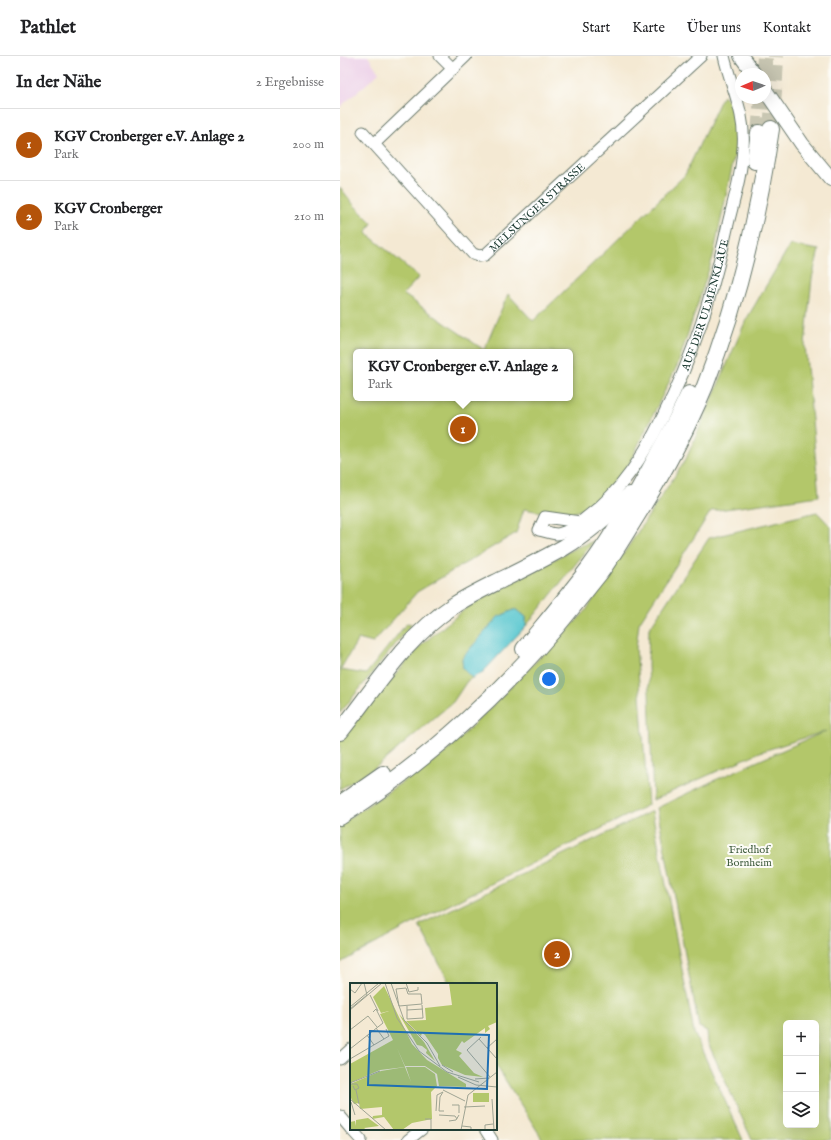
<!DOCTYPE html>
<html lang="de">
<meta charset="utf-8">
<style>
:root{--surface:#fff;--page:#f2f2f2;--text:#202124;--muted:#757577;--line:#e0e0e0;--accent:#b45309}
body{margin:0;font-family:"IM FELL English",serif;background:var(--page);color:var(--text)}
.controls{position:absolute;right:12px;bottom:12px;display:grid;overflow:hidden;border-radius:6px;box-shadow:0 4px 16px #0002}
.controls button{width:36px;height:36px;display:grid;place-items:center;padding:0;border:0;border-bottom:1px solid var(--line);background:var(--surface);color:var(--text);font:20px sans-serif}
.compass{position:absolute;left:395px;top:12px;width:36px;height:36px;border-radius:50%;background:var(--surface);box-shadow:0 4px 16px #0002;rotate:268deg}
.you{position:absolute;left:209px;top:623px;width:14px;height:14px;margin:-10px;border:3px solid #fff;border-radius:50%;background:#1a73e8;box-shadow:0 0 0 6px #1a73e833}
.badge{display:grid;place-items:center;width:26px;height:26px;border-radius:50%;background:var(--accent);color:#fff;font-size:13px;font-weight:700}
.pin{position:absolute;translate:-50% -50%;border:2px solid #fff;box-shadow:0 1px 4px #0006}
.popup{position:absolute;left:13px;top:293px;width:220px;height:52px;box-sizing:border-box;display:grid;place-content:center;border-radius:6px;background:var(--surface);filter:drop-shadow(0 1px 3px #0005);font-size:13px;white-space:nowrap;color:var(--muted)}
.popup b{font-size:15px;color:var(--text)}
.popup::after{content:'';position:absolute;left:50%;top:100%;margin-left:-8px;border:8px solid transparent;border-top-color:var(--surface)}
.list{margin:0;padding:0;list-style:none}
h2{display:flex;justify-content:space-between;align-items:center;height:52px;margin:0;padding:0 16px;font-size:17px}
h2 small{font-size:13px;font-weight:400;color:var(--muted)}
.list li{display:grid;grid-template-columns:26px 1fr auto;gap:12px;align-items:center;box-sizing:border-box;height:72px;padding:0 16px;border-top:1px solid var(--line)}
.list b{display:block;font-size:15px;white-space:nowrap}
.list p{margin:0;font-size:13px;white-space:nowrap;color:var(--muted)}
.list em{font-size:13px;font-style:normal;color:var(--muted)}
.icon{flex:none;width:22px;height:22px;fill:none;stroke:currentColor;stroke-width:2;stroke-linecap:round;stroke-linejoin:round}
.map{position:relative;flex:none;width:491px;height:1084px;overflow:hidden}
header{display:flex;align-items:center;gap:24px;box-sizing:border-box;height:56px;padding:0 20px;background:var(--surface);border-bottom:1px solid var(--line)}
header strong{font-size:19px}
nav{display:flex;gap:22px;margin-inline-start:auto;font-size:14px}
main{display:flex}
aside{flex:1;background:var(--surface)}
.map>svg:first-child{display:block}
</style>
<header>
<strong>Pathlet</strong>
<nav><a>Start</a><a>Karte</a><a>Über uns</a><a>Kontakt</a></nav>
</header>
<main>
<aside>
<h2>In der Nähe<small>2 Ergebnisse</small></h2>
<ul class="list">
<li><span class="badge">1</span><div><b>KGV Cronberger e.V. Anlage 2</b><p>Park</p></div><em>200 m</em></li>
<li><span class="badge">2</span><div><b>KGV Cronberger</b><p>Park</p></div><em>210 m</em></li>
</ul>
</aside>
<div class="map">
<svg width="491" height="1084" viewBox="0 0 491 1084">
<rect width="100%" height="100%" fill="#fdfcf7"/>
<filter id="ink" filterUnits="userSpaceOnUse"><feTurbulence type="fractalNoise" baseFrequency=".025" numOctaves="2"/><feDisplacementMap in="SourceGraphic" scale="8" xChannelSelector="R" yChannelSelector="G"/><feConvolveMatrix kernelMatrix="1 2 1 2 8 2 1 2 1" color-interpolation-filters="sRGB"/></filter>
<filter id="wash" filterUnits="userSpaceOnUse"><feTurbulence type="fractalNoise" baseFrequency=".012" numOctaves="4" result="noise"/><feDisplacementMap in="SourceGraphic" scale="16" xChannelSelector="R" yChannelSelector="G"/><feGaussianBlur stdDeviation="0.9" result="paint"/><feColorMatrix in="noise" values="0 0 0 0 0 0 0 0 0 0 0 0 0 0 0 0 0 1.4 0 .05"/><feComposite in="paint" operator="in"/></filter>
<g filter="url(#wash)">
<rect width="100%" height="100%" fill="#f4e9d3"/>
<!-- built -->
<path fill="#edd1e9" d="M0 0H28L39 17 0 51Z"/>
<!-- green -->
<g fill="#b3c76b" stroke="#698250" fill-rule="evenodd">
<path d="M383 39 392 49 398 83 373 201 338 308 285 416 256 449 223 460 184 453 176 477 77 536 33 587 18 583 0 614 26 618 67 567 72 568 0 657V131L13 148 32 167 26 177 79 221 63 238 144 294 168 238 193 265 345 119ZM16 296H230V342H16Z"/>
<path d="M450 189 479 194 472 222 465 289 479 440 371 455 299 567 296 592 300 638 308 749 81 863 0 907V768L104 698 245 556 346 403 406 264Z"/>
<path d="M477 456 491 471V1084H412L368 987 367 975 359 971 317 752 373 725 486 675 420 696 313 744 308 609 309 573 369 482ZM446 967H476V1069H446Z"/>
<path d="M254 485 186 570V561L176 553 158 561 122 602 123 613 132 622 127 625 113 646 35 712 0 733V683L82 588 129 550 235 492Z"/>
<path d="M312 755 354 977 403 1084H203L156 1009V928H110L79 869Z"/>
</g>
<!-- water -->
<path fill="#5bc8d0" stroke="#3d8282" d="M176 553 186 561V570L143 616 132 622 123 613 122 602 158 561Z"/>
</g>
<g filter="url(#ink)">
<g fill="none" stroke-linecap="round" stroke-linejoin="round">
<!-- highway-tunnel -->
<g stroke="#c9c7b3" stroke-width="16" stroke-dasharray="16 8" stroke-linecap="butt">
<path d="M424 18 425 0"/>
<path d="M431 73 435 22 436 0"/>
<path d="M419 77 422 42"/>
</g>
<!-- minor casing -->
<g stroke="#6a796c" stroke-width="13">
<g id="minor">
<path d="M100 0 113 13"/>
<path id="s1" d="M23 76 133 198 139 200 145 199 361 0"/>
<path d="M35 87 126 0"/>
<path id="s2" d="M240 466 205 461 199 474C205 475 211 478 217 478 227 477 241 466 248 460 282 435 304 399 322 362 354 300 373 236 388 168 394 143 402 117 403 91 406 58 391 31 384 0"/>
<path d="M0 1003 11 993"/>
<path d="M0 1060 11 1073"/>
<path d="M11 1073 21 1084"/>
<path d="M145 1073 152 1084"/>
<path d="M68 1084 82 1073"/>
</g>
</g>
<!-- major casing -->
<g stroke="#6a796c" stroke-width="16">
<g id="major">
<path d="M401 0 414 18"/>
<path d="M425 34 462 88 491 123"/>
</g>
</g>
<!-- highway casing -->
<g stroke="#6a796c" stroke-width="18">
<g id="highway">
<path d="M415 105 419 77"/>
<path d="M184 593C206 566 228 540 249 512 275 477 296 439 317 400 328 380 339 359 349 338"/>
<path d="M0 676C35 632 65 582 113 550 128 540 145 532 161 524 182 514 203 503 223 492 248 477 269 458 290 439"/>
<path d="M0 748 43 718"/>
<path d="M0 761C89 705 171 629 236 547 244 537 252 527 260 517 272 500 283 482 294 464 321 421 346 376 365 330 398 246 418 161 431 73"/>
</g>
</g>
<!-- minor -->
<use href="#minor" stroke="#fff" stroke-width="11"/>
<!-- major -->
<use href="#major" stroke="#fff" stroke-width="14"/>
<!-- highway -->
<use href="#highway" stroke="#fff" stroke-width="16"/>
</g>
</g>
<g text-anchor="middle" stroke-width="4" stroke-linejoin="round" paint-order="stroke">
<!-- street labels -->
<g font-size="11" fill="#1f3d34" stroke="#fdfcf7">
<text dy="4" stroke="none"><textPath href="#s1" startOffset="247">MELSUNGER STRASSE</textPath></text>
<text dy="4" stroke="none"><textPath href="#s2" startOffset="350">AUF DER ULMENKLAUE</textPath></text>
</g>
<!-- park labels -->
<g font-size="11" fill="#446042" stroke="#fdfcf7">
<text x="409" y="797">Friedhof<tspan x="409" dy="13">Bornheim</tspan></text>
</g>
</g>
<!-- overview -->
<g transform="translate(10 927)">
<rect width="147" height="147" fill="#f4e9d3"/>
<path d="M99 0H147V39L138 43 140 46 135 50V45L114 60 112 58 106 67 112 70 109 73 124 90 133 94 115 92 92 82 88 75V71L75 52 72 50 71 53 56 38 76 37 75 25 102 22ZM34 3 62 61 77 77 116 101V104L89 103 87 91 75 83H55L47 65 55 84 30 87 0 100V81L43 57 30 31 39 28 31 30 23 14ZM49 31 74 59 85 78 76 70 77 67 72 63 67 62ZM55 84 61 99 56 84H75L85 91 87 103 81 109 82 136 62 140 52 147H44L34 134 22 136 23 133 32 132V124L10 126 9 120 4 121 0 113V101L31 88ZM123 110H139V119H123ZM18 135 29 143 14 145 17 147H0V139L5 138 6 143V137Z" fill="#b3c76b"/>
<path fill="none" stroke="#9fa493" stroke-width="1" d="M35 0 47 35 69 68 97 89 129 99M41 0 54 37 77 60 90 83M56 0 59 9 68 7V4M56 5 58 11H71L72 21 49 23 46 6ZM0 6 5 10 12 0M20 12 28 28M57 23V36L73 35 72 22M0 24 29 0M0 26 17 12 14 0M0 27 32 0M57 27 73 26M0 47 18 33 27 44M17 52 24 62M131 54 117 67 140 94M34 56 39 53 36 46M129 56 147 76M137 65 147 56M0 66 33 40 26 26 23 29M0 76 34 56 26 45M92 82 103 89M108 94 126 102 147 104M125 96 139 95M0 100 30 88M0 101H7L9 105 5 107 3 103M6 107 9 121M93 107 115 118M0 116 36 147M142 116 144 147M1 119 5 132M102 122H109V130M114 124 135 123M86 128 87 112 93 109 90 114 89 128H94M89 132 105 133 107 136M75 136H81V147M99 138 106 137 109 132M112 143 121 144V147M111 147 118 112 147 89M135 147V142L143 141"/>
<path fill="#1f6fb2" fill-opacity="0.15" stroke="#1f6fb2" stroke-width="2" d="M20 48 139 52 137 106 18 102Z"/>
<rect width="147" height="147" fill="none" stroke="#1f3d34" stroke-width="2"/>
</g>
</svg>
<div class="controls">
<button>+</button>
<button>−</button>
<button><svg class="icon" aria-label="layers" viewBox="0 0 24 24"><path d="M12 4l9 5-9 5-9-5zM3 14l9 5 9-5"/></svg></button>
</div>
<svg class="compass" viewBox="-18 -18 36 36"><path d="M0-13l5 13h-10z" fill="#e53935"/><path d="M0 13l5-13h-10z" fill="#757577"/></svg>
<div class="you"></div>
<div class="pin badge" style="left:123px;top:373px">1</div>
<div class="popup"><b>KGV Cronberger e.V. Anlage 2</b>Park</div>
<div class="pin badge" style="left:217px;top:898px">2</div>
</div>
</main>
